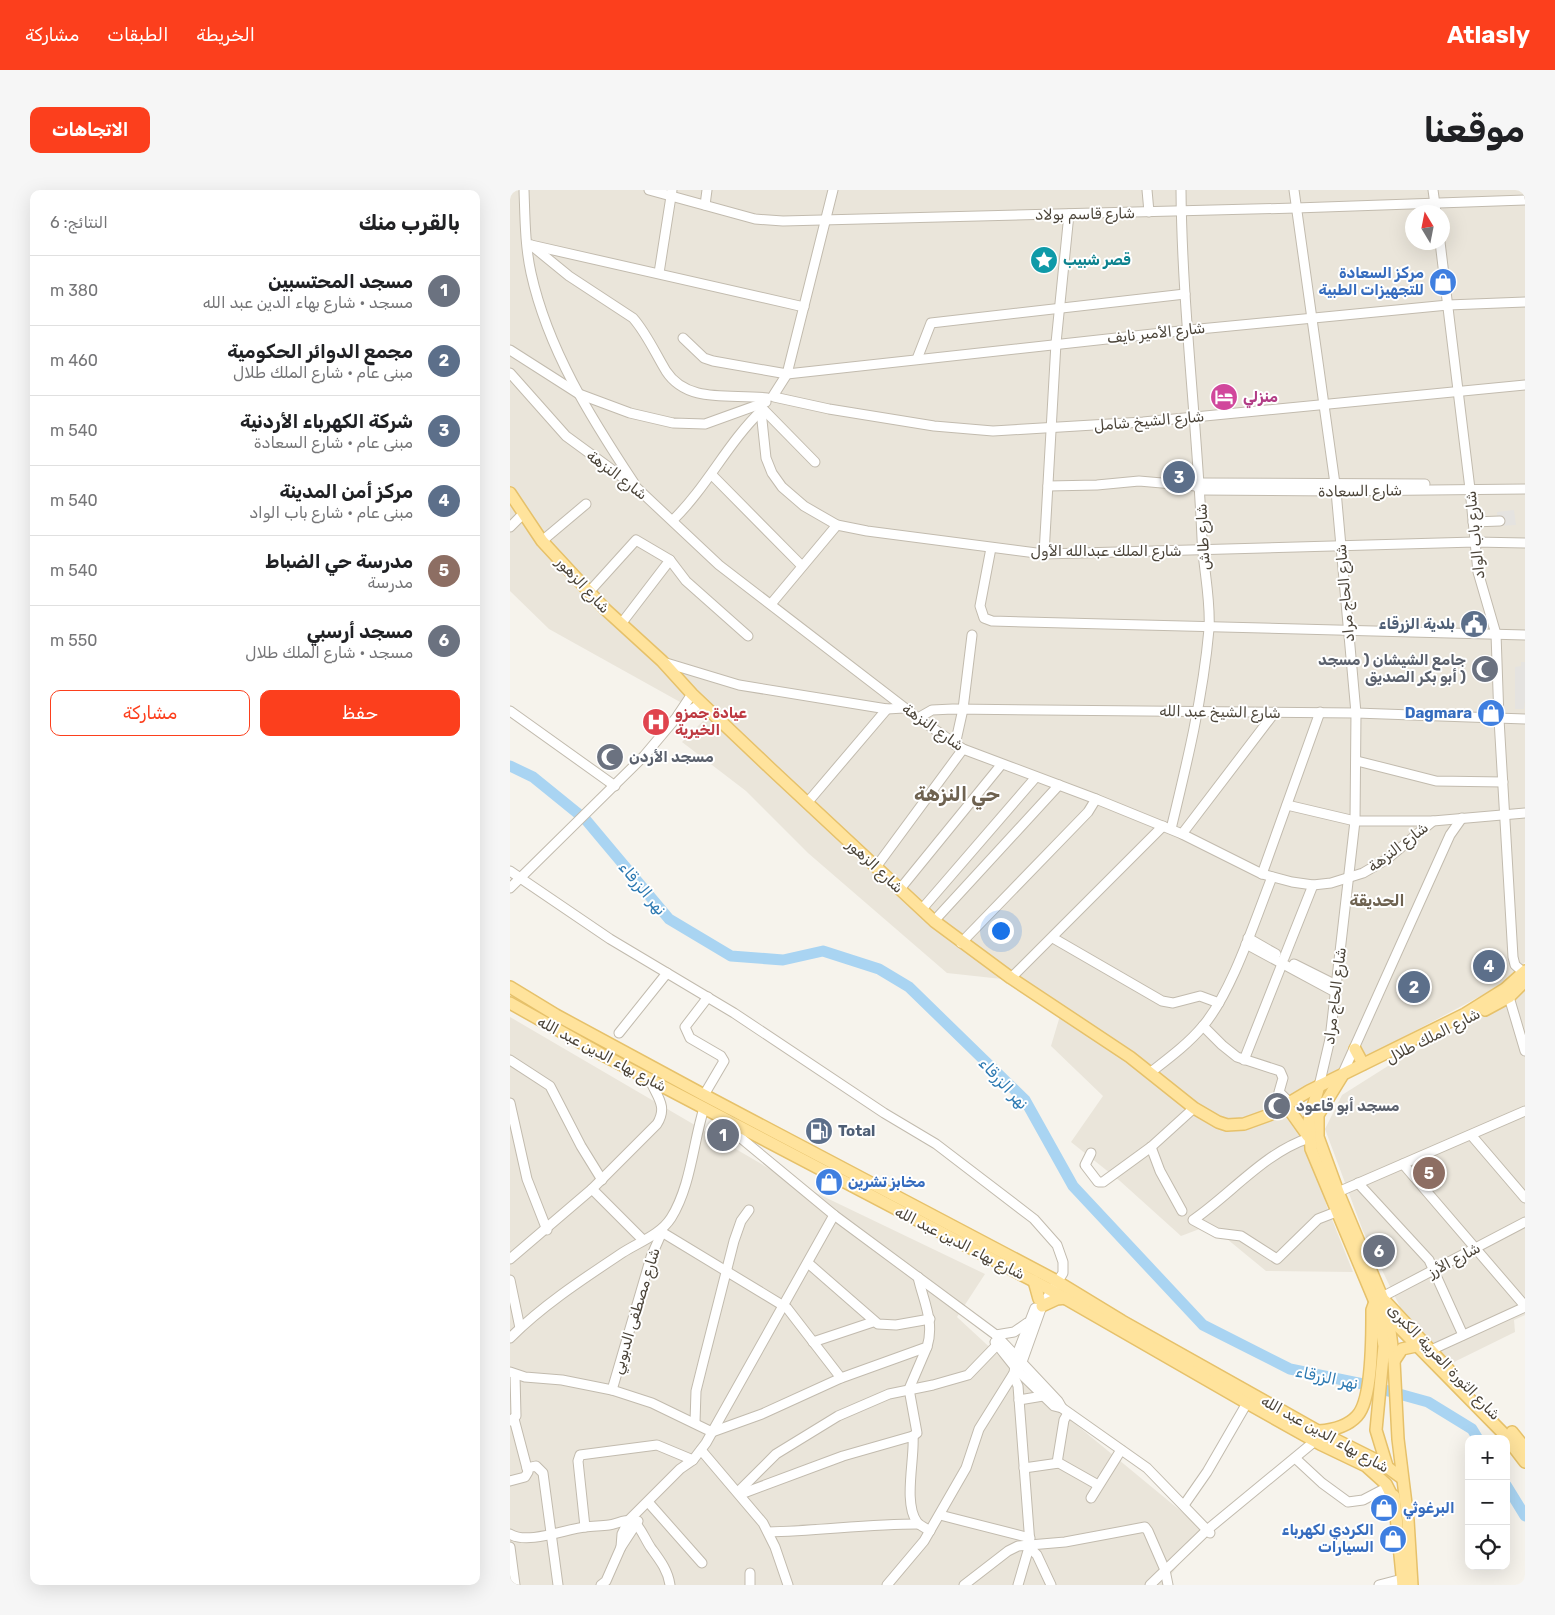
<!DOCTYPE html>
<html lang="ar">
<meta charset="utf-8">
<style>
:root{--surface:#fff;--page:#f6f6f6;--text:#202124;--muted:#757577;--line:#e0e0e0;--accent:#fc3f1d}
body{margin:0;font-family:Rubik,Vazirmatn,sans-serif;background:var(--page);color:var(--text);direction:rtl}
.controls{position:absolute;right:15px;bottom:15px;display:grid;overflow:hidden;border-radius:10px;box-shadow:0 5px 20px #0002}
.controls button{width:45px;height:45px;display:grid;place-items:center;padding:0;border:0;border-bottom:1px solid var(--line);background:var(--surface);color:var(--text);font:25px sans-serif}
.compass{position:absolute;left:895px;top:15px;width:45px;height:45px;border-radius:50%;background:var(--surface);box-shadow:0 5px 20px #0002;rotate:350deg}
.you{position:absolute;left:490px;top:740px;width:18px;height:18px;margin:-12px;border:4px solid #fff;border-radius:50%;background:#1a73e8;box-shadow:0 0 0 8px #1a73e833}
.badge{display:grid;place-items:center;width:32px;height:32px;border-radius:50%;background:var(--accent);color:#fff;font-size:16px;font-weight:700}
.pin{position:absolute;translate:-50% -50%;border:2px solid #fff;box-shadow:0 1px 5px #0006}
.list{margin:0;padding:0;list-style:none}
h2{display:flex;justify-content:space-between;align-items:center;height:65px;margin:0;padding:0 20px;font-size:21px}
h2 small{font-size:16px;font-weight:400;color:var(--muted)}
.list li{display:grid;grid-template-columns:32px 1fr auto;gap:15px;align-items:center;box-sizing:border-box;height:70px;padding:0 20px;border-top:1px solid var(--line)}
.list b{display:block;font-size:19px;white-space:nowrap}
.list p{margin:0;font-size:16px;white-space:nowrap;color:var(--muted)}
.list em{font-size:16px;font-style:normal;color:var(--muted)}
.actions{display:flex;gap:10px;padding:15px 20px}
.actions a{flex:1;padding:11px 0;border:1px solid var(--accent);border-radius:10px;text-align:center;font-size:18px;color:var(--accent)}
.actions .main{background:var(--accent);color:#fff}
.icon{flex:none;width:28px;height:28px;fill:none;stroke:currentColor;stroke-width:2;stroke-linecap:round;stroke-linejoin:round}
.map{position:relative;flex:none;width:1015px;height:1395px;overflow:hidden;direction:ltr;border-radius:10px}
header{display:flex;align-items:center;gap:30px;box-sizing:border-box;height:70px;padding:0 25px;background:var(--accent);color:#fff}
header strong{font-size:24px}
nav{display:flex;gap:28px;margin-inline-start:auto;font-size:18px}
.intro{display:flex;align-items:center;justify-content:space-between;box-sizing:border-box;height:120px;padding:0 30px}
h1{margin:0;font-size:35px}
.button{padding:12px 22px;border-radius:10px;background:var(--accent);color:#fff;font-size:18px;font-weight:700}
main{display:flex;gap:30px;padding:0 30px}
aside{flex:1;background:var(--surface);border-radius:10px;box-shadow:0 5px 20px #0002}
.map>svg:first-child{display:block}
</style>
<header>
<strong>Atlasly</strong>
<nav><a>الخريطة</a><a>الطبقات</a><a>مشاركة</a></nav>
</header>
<div class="intro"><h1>موقعنا</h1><a class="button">الاتجاهات</a></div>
<main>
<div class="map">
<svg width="1015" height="1395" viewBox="0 0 1015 1395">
<rect width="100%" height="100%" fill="#f6f3ec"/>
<!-- residential -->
<g fill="#eae5da" fill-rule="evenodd">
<path d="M0 0H1015V772L997 792 820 886 793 912 803 969 817 1017 843 1082 756 1081 700 1035 671 1046 610 991 561 952 593 906 541 856 552 819 510 791 437 783 298 663 236 601 172 552 197 527 39 439 0 401ZM902 22H932V52H902Z"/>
<path d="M1015 789V1125L1004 1130 1005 1142 940 1174 893 1123 853 1041 815 939 832 905 878 876 994 816Z"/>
<path d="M0 827 277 989 475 1084 447 1127 540 1213 695 1341 656 1391V1395H0Z"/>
</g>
<!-- parking -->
<g fill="#e5e3e0">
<path d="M1004 320 1006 335 988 336 987 322Z"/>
<path d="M1011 472H1015V511L1014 519H1005V477L1011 476Z"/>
</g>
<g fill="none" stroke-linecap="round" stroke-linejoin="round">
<!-- river -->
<g stroke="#a9d4f2" stroke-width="11">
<path d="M0 576 23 587 76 630 159 729 221 766 273 770 313 761 369 779 399 797 515 910 563 996 693 1135 780 1179 853 1194 918 1212 962 1239 968 1249"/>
<path d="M996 1295 1015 1326"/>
</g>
<!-- minor casing -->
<g stroke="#c2bbae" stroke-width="11">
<g id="minor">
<path d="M14 0C15 28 15 56 21 83 38 160 81 228 124 293"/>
<path d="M139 0 245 29 273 31 786 18 1015 10"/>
<path d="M637 0 639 22"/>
<path d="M784 0 826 301 846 523 845 631 820 849 809 896"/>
<path d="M923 0 926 22"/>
<path d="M195 15 197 0"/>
<path d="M930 52 960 299 968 382 986 444 989 529 1003 767 1005 775 1014 783"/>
<path d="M21 55 59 86 123 128C137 144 145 163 156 181 178 215 223 203 257 208"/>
<path d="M21 55 294 117"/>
<path d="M149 83 162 0"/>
<path d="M173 148 194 168 203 171 277 184 679 140 938 115 1015 112"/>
<path d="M0 160 69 204 120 223 163 233 195 234 256 212"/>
<path d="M407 169 421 133 675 104"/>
<path d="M0 183 56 246 127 298 209 375 408 528 453 559 586 609 672 644 752 684 782 692 803 695 821 693 853 683 877 669 923 631"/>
<path d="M263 206 277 184 323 0"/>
<path d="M264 207 319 219 424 236 483 241 633 232 1015 195"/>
<path d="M253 219 305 272"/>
<path d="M251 221 256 268 262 283 272 297 294 316 327 335 357 341 534 364 965 352 1015 353"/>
<path d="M202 285 292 376"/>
<path d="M538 296 587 295 629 291 686 296 690 300 826 301 1015 299"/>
<path d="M686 296 690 293 915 294"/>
<path d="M163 330C197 297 218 252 252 220"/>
<path d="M963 332 990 331"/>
<path d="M0 337 13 324"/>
<path d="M32 351 76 314"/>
<path d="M481 358 470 416 474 428 482 431 1015 445"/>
<path d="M534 364 546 153 559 24"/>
<path d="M79 402 126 350 160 370 176 391 238 446"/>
<path d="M261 414 327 335"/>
<path d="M111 434 160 370"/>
<path d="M153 472 229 495 377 519 394 518"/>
<path d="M0 521 105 596"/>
<path d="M167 528 192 513"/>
<path d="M408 528 422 520 443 519 846 523 1015 529"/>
<path d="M445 555 453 519 462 445"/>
<path d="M847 571 926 591 993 592"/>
<path d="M297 613 377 519"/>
<path d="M777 615 845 631H923L1015 623"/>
<path d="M661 639C677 573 693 507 699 439 701 409 693 377 692 348 687 232 672 116 671 0"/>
<path d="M672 644 765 522"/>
<path d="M366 677 453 559"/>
<path d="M0 681 100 749 224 823 374 923 426 954 524 1029 547 1055 553 1072V1083L532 1116 512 1172 508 1181 504 1183"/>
<path d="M752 684 810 522"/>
<path d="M0 698 134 566 166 528 182 504"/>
<path d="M390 699 491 575"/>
<path d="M412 719 526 587"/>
<path d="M424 731 549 595"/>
<path d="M543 748 652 811 663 813 690 806 709 813"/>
<path d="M738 748 766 764"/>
<path d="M451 753 578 622 586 609"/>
<path d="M736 754 825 802"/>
<path d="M774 768 803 695"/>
<path d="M784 774 826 795"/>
<path d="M501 788 653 636"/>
<path d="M999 807 1015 861"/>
<path d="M693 836 712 855 727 867 770 881 773 888 769 902 780 913"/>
<path d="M109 843 157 783"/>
<path d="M0 870 40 896 71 956 92 990"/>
<path d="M734 870 772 774"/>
<path d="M641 882C659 868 678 854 693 836 722 802 745 730 762 687"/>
<path d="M832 885 940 645 952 628"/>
<path d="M194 905 214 871 211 866 180 848 175 837 198 807"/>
<path d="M0 913 17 989 37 1040"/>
<path d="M209 930 324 1025 486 1145 548 1211 552 1218"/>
<path d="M962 946 1015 1008"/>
<path d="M799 948C754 963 721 1004 683 1030L707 1043 731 1046 767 1069 808 1029 826 1022"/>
<path d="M641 957 650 981 672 1021"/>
<path d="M581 963 575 975 588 992H593L641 957 684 918"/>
<path d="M893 974 1015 1116"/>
<path d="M848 993 919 1070 953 1145"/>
<path d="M82 999 133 1050"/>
<path d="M828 1002 1015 921"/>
<path d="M150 1041 277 1118 331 1188"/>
<path d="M0 1069 82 999 147 934C158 916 147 907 140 890"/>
<path d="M298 1073 368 1134 386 1135 420 1129"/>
<path d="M0 1090 10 1138"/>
<path d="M872 1107 1015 1032"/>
<path d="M486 1145 504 1142 517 1133"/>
<path d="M0 1148C33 1115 73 1089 112 1063 129 1052 150 1045 161 1028 181 996 183 953 194 918"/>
<path d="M303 1152 363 1132"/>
<path d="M485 1152 508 1181 544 1216 552 1218 637 1278 700 1343"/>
<path d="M921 1160 1015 1117"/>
<path d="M0 1182 15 1187 52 1190 102 1200 142 1213 202 1242 252 1224 331 1188 417 1157C425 1132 413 1110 408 1087"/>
<path d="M503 1185 508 1196 520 1354 508 1395"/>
<path d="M102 1200 141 1067 152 1042"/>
<path d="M509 1210 533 1206"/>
<path d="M0 1231 6 1226 5 1185"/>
<path d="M185 1232 186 1201 194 1169 224 1051 231 1031 239 1020"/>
<path d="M403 1246 407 1243 399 1199 417 1157"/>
<path d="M191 1260 253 1333 265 1357 278 1395"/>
<path d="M785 1268 812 1293 838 1312 853 1310 878 1297"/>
<path d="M547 1273 554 1230 558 1223"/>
<path d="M17 1278 26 1276 33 1283 48 1395"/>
<path d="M514 1278 549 1273 588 1295"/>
<path d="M0 1291 15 1287 18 1282 4 1229"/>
<path d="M228 1302 266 1264 328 1226 379 1204 423 1195 458 1185 487 1155"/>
<path d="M231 1304 333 1266 403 1246C405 1268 393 1313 407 1332 410 1336 416 1338 420 1341"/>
<path d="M581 1308 611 1260"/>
<path d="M138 1312 192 1373"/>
<path d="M674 1315 697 1282 737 1213"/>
<path d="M430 1325 520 1348"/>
<path d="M75 1337 68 1271 70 1265 147 1255 183 1270"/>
<path d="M258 1342C308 1341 358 1334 408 1334"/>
<path d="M0 1344C17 1355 56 1339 75 1337 83 1336 91 1336 99 1335 107 1334 116 1328 124 1332 130 1336 136 1351 141 1358 149 1369 158 1380 160 1395"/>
<path d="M0 1357 5 1395"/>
<path d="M111 1357 112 1344 119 1330 170 1279 183 1270 196 1253 324 1025"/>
<path d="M519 1357 527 1365 541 1395"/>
<path d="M91 1395 96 1391 111 1357 128 1331"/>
<path d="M240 1395V1383"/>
<path d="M377 1395 414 1351 456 1278 469 1239 504 1183 506 1167 525 1118"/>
<path d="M454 1395 498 1361 508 1356 555 1352 635 1337 638 1341 655 1380 658 1395"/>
<path d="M640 1395 697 1340 805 1251"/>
<path d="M869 1395 892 1389"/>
</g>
</g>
<!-- major casing -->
<g stroke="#e6c16a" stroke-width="14">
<g id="major">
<path d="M0 303 32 351 95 419 152 471 182 504 261 579 424 731 501 788 620 867 684 918 708 932 717 935 734 934 759 925 799 901 955 824 995 799 1015 781"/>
<path d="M0 797 46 825 194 905 543 1089 612 1131 808 1241 870 1272 892 1288"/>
<path d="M0 813 91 864 537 1098 737 1213 810 1254 856 1276 876 1294 885 1312"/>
<path d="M975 820 999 807 1015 791"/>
<path d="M845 859 853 874"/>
<path d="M832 886 808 925V947L828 1002 872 1107 878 1126 884 1171 888 1249 898 1330 902 1395"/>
<path d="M809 896 799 930 801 959 865 1112 869 1125 874 1156 866 1240 877 1276"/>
<path d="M773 916 781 922 798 946"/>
<path d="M524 1091 529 1109"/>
<path d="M875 1111 939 1180"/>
<path d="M532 1116 547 1109 556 1108"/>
<path d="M878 1126 992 1242 1015 1272"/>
<path d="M884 1171 892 1159 906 1156"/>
<path d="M809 1241C823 1240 837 1237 847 1226 863 1209 862 1143 862 1120L865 1112"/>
<path d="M1002 1242 1015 1258"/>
<path d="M884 1306 893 1395"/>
</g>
</g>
<!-- minor -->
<use href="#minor" stroke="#fff" stroke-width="9"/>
<!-- major -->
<use href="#major" stroke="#ffe39c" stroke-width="11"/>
</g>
<!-- icons -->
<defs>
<g id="sight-disc" transform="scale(1.4375)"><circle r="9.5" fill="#0f9aa8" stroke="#fff"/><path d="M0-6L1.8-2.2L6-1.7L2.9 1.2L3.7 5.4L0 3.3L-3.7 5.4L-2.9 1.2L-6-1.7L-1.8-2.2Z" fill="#fff"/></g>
<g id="shop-disc" transform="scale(1.4375)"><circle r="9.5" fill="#3f7fe0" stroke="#fff"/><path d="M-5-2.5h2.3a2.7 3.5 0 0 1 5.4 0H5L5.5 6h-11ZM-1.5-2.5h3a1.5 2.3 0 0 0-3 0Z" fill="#fff"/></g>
<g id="hotel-disc" transform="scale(1.4375)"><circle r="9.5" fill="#d1479c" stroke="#fff"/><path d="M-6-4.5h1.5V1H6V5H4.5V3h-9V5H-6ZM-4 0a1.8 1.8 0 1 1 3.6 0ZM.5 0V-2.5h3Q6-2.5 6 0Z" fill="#fff"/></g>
<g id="civic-disc" transform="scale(1.4375)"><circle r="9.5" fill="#5c6f8a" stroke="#fff"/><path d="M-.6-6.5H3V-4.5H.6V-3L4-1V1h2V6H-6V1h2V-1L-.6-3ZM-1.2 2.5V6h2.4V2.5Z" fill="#fff"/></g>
<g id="mosque-disc" transform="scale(1.4375)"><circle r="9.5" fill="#6b7280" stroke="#fff"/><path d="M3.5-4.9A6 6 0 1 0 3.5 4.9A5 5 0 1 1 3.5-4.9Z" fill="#fff"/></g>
<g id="hospital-disc" transform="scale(1.4375)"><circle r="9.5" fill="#e0444e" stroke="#fff"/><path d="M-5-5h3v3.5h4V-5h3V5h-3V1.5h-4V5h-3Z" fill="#fff"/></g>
<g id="fuel-disc" transform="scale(1.4375)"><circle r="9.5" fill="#5c6f8a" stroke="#fff"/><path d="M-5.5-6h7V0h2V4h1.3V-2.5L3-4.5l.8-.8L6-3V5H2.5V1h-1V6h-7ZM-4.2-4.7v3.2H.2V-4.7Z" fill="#fff"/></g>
</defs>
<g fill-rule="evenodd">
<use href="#sight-disc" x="534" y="70"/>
<use href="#shop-disc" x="933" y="92"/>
<use href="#hotel-disc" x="714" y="207"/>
<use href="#civic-disc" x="964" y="434"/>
<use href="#mosque-disc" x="975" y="479"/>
<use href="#shop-disc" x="981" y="523"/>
<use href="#hospital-disc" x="146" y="532"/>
<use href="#mosque-disc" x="100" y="567"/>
<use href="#mosque-disc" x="767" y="916"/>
<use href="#fuel-disc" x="309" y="941"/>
<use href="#shop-disc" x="319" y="992"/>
<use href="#shop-disc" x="874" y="1318"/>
<use href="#shop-disc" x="883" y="1349"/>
</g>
<g text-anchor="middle" stroke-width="4" stroke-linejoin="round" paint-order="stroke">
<!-- street labels -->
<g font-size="15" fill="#4b4439" stroke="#fff">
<text transform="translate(575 24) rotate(-1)" y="5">شارع قاسم بولاد</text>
<text transform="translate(646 143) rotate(-6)" y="5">شارع الأمير نايف</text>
<text transform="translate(639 231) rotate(-5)" y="5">شارع الشيخ شامل</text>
<text transform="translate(107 285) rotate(37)" y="5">شارع النزهة</text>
<text transform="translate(850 301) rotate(-1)" y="5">شارع السعادة</text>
<text transform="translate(965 345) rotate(-96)" y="5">شارع باب الواد</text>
<text transform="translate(693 347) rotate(-93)" y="5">شارع طاش</text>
<text x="596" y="366">شارع الملك عبدالله الأول</text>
<text transform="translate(73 395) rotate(47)" y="5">شارع الزهور</text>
<text transform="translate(835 403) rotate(-95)" y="5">شارع الحاج مراد</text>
<text transform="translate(710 522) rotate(1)" y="5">شارع الشيخ عبد الله</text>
<text transform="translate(423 537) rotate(35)" y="5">شارع النزهة</text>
<text transform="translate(888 657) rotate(-37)" y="5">شارع النزهة</text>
<text transform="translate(365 676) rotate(43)" y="5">شارع الزهور</text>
<text transform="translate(825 806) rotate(-83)" y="5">شارع الحاج مراد</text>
<text transform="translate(923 846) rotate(-27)" y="5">شارع الملك طلال</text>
<text transform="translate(92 864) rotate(28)" y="5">شارع بهاء الدين عبد الله</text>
<text transform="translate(450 1053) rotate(27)" y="5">شارع بهاء الدين عبد الله</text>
<text transform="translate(944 1070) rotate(-28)" y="5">شارع الأرز</text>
<text transform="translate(126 1121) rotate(-73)" y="5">شارع مصطفى الدبوبي</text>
<text transform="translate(934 1172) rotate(46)" y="5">شارع الثورة العربية الكبرى</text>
<text transform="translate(815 1244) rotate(29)" y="5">شارع بهاء الدين عبد الله</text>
</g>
<!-- culture labels -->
<g font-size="15" font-weight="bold" fill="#0d838f" stroke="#fff" text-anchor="start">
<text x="553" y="75">قصر شبيب</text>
</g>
<!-- shop labels -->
<g font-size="15" font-weight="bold" fill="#366cbe" stroke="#fff" text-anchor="end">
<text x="914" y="88">مركز السعادة<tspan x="914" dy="17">للتجهيزات الطبية</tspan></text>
<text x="962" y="528">Dagmara</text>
<text x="338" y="997" text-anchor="start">مخابز تشرين</text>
<text x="893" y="1323" text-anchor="start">البرغوثي</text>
<text x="864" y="1345">الكردي لكهرباء<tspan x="864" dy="17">السيارات</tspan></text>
</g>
<!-- hotel labels -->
<g font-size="15" font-weight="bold" fill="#b23c85" stroke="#fff" text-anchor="start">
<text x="733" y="212">منزلي</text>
</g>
<!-- service labels -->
<g font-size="15" font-weight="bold" fill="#4e5e75" stroke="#fff" text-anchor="end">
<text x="945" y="439">بلدية الزرقاء</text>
<text x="328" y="946" text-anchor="start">Total</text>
</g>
<!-- worship labels -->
<g font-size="15" font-weight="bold" fill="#5b616d" stroke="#fff" text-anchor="start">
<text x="956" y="475" text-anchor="end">جامع الشيشان ( مسجد<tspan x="956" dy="17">أبو بكر الصديق )</tspan></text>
<text x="119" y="572">مسجد الأردن</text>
<text x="786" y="921">مسجد أبو قاعود</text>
</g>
<!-- health labels -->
<g font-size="15" font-weight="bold" fill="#be3a42" stroke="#fff" text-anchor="start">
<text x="165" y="528">عيادة جمزو<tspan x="165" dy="17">الخيرية</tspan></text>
</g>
<!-- water labels -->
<g font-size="16" font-style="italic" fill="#2e7ab2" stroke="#fff">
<text transform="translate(133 698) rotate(50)" y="6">نهر الزرقاء</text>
<text transform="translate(494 893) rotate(47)" y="6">نهر الزرقاء</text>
<text transform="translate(817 1187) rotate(12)" y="6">نهر الزرقاء</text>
</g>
<!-- neighbourhood labels -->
<g font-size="16" font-weight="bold" fill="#6e6250" stroke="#fff">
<text x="867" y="716">الحديقة</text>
</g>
<!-- district labels -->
<g font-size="20" font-weight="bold" fill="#6e6250" stroke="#fff">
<text x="447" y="611">حي النزهة</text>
</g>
</g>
</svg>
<div class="controls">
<button>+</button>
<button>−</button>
<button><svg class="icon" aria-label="locate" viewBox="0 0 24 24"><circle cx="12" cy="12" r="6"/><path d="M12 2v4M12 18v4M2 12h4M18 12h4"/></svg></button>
</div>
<svg class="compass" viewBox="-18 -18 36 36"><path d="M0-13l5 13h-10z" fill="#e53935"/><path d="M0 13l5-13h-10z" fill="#757577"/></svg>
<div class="you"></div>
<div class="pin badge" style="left:213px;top:945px;background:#6b7280">1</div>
<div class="pin badge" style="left:904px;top:797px;background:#5c6f8a">2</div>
<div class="pin badge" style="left:669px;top:287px;background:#5c6f8a">3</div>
<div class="pin badge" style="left:979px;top:776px;background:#5c6f8a">4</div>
<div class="pin badge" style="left:919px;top:983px;background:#8d6e63">5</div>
<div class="pin badge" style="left:869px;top:1061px;background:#6b7280">6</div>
</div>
<aside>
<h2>بالقرب منك<small>النتائج: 6</small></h2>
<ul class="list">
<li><span class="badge" style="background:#6b7280">1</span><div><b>مسجد المحتسبين</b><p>مسجد · شارع بهاء الدين عبد الله</p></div><em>380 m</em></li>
<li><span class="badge" style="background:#5c6f8a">2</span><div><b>مجمع الدوائر الحكومية</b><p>مبنى عام · شارع الملك طلال</p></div><em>460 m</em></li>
<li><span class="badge" style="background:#5c6f8a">3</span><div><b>شركة الكهرباء الأردنية</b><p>مبنى عام · شارع السعادة</p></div><em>540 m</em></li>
<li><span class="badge" style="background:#5c6f8a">4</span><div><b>مركز أمن المدينة</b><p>مبنى عام · شارع باب الواد</p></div><em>540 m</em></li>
<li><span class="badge" style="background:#8d6e63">5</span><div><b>مدرسة حي الضباط</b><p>مدرسة</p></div><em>540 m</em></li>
<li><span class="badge" style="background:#6b7280">6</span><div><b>مسجد أرسبي</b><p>مسجد · شارع الملك طلال</p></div><em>550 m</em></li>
</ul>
<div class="actions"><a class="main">حفظ</a><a>مشاركة</a></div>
</aside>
</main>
